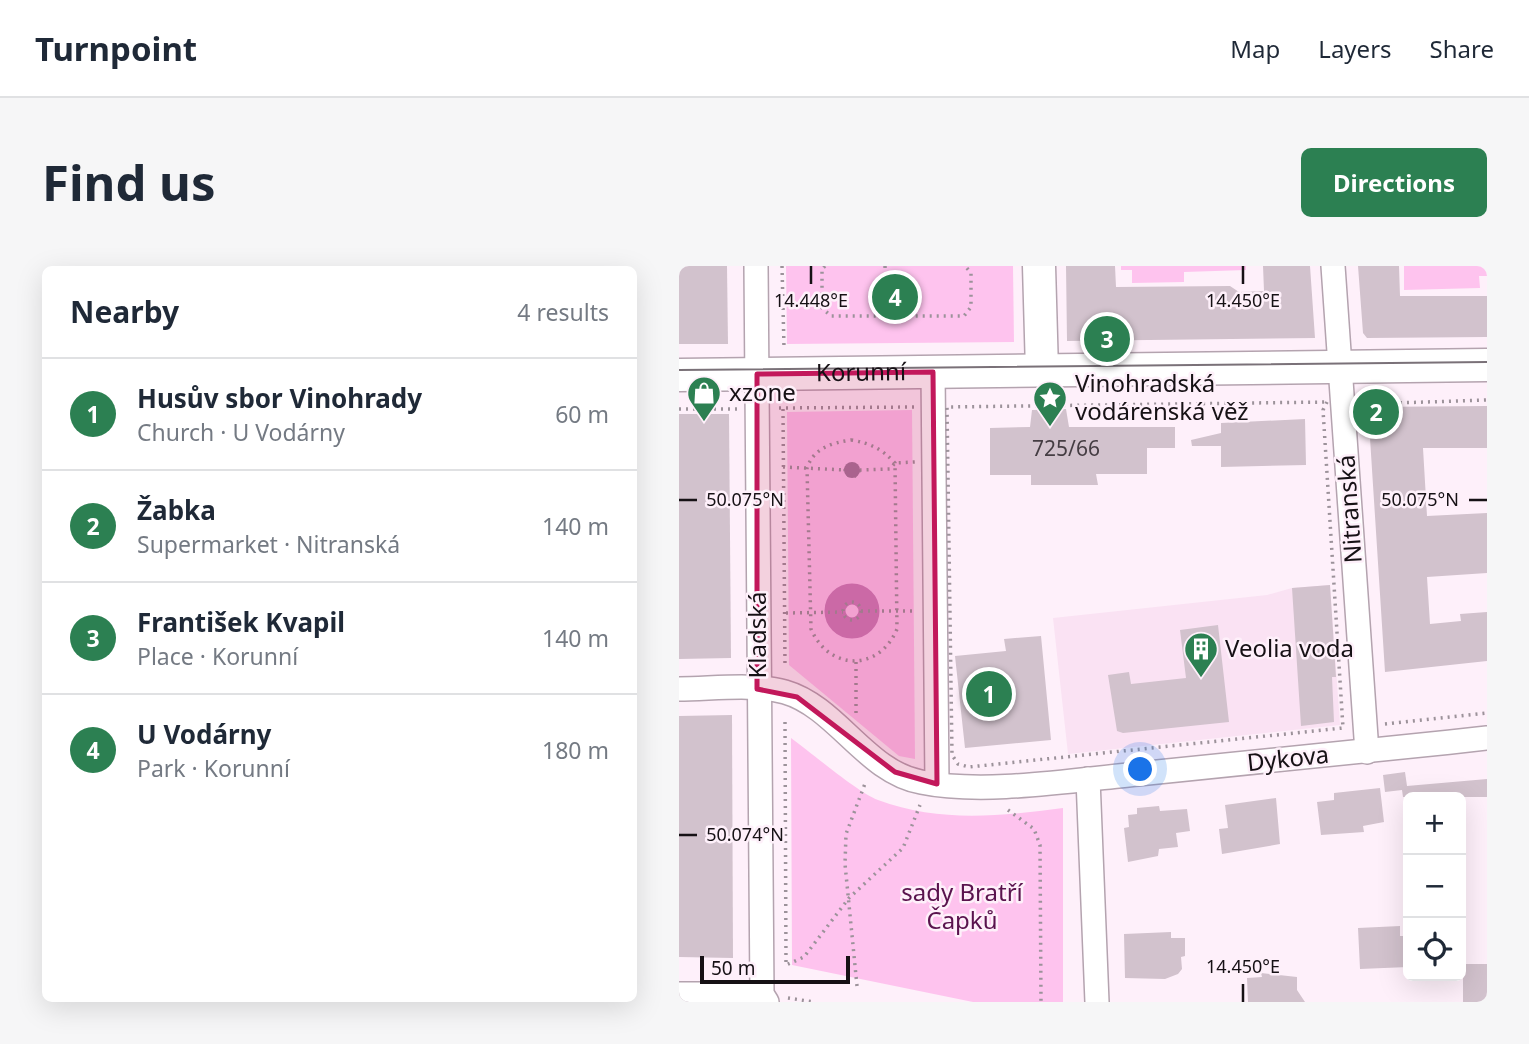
<!DOCTYPE html>
<meta charset="utf-8">
<style>
:root{--surface:#fff;--page:#f6f6f7;--text:#1f2937;--muted:#747a83;--line:#e0e1e3;--accent:#2c8052}
body{margin:0;font-family:"Noto Sans",sans-serif;background:var(--page);color:var(--text)}
.controls{position:absolute;right:21px;bottom:21px;display:grid;overflow:hidden;border-radius:10px;box-shadow:0 7px 28px #0002}
.controls button{width:63px;height:63px;display:grid;place-items:center;padding:0;border:0;border-bottom:2px solid var(--line);background:var(--surface);color:var(--text);font:35px sans-serif}
.scale{position:absolute;left:21px;bottom:18px;width:150px;box-sizing:border-box;padding-left:7px;border:4px solid #161115;border-top:0;font-size:19px;line-height:24px;white-space:nowrap;color:#161115;-webkit-text-stroke:5px #fef0fa;paint-order:stroke}
.you{position:absolute;left:462px;top:504px;width:24px;height:24px;margin:-18px;border:5px solid #fff;border-radius:50%;background:#1a73e8;box-shadow:0 0 0 10px #1a73e833}
.badge{display:grid;place-items:center;width:46px;height:46px;border-radius:50%;background:var(--accent);color:#fff;font-size:23px;font-weight:700}
.pin{position:absolute;translate:-50% -50%;border:4px solid #fff;box-shadow:0 2px 7px #0006}
.list{margin:0;padding:0;list-style:none}
h2{display:flex;justify-content:space-between;align-items:center;height:91px;margin:0;padding:0 28px;font-size:30px}
h2 small{font-size:23px;font-weight:400;color:var(--muted)}
.list li{display:grid;grid-template-columns:46px 1fr auto;gap:21px;align-items:center;box-sizing:border-box;height:112px;padding:0 28px;border-top:2px solid var(--line)}
.list b{display:block;font-size:26px;white-space:nowrap}
.list p{margin:0;font-size:23px;white-space:nowrap;color:var(--muted)}
.list em{font-size:23px;font-style:normal;color:var(--muted)}
.icon{flex:none;width:38px;height:38px;fill:none;stroke:currentColor;stroke-width:2;stroke-linecap:round;stroke-linejoin:round}
.map{position:relative;flex:none;width:808px;height:736px;overflow:hidden;border-radius:10px}
header{display:flex;align-items:center;gap:42px;box-sizing:border-box;height:98px;padding:0 35px;background:var(--surface);border-bottom:2px solid var(--line)}
header strong{font-size:33px}
nav{display:flex;gap:38px;margin-inline-start:auto;font-size:24px}
.intro{display:flex;align-items:center;justify-content:space-between;box-sizing:border-box;height:168px;padding:0 42px}
h1{margin:0;font-size:49px}
.button{padding:18px 32px;border-radius:10px;background:var(--accent);color:#fff;font-size:24px;font-weight:700}
main{display:flex;gap:42px;padding:0 42px}
aside{flex:1;background:var(--surface);border-radius:10px;box-shadow:0 7px 28px #0002}
.map>svg:first-child{display:block}
</style>
<header>
<strong>Turnpoint</strong>
<nav><a>Map</a><a>Layers</a><a>Share</a></nav>
</header>
<div class="intro"><h1>Find us</h1><a class="button">Directions</a></div>
<main>
<aside>
<h2>Nearby<small>4 results</small></h2>
<ul class="list">
<li><span class="badge">1</span><div><b>Husův sbor Vinohrady</b><p>Church · U Vodárny</p></div><em>60 m</em></li>
<li><span class="badge">2</span><div><b>Žabka</b><p>Supermarket · Nitranská</p></div><em>140 m</em></li>
<li><span class="badge">3</span><div><b>František Kvapil</b><p>Place · Korunní</p></div><em>140 m</em></li>
<li><span class="badge">4</span><div><b>U Vodárny</b><p>Park · Korunní</p></div><em>180 m</em></li>
</ul>
</aside>
<div class="map">
<svg width="808" height="736" viewBox="0 0 808 736">
<rect width="100%" height="100%" fill="#fef0fa"/>
<!-- built -->
<path fill="#fae2f3" d="M651 319 661 459 389 488 374 352 588 329 613 322Z"/>
<!-- green -->
<g fill="#fec3ee">
<path d="M107 0H334L335 76 108 78Z"/>
<path d="M442 0H567V4L505 6V16L453 17V4H442Z"/>
<path d="M725 0H808V10H800L801 22 725 24Z"/>
<path d="M233 144 236 493 220 490 110 399 108 146Z"/>
<path d="M112 472C133 487 178 526 199 534 260 557 322 550 384 542V736H294L113 699Z"/>
</g>
<g fill="none" stroke-linecap="round" stroke-linejoin="round">
<!-- canal -->
<circle stroke="#cd7eba" stroke-width="21" cx="173" cy="345" r="17"/>
</g>
<!-- building -->
<g fill="#d2c2cd">
<path d="M0 0H48L49 78H0Z"/>
<path d="M387 0H436L437 21 551 20 560 26 585 25 584 0H631L636 72 388 75Z"/>
<path d="M679 0H720L721 30H808V71L688 72 684 67Z"/>
<path d="M808 140V182H744L748 250 808 247V307L748 311 751 358 782 355 781 348 808 346V395L706 406 689 141Z"/>
<path d="M387 143 390 161H496V182H468V208H417L419 219H352V209H311V162L351 161 353 144Z"/>
<path d="M0 148H50L52 392 0 393Z"/>
<path d="M626 153 627 199 542 201V180H513L512 174 542 167V157Z"/>
<path d="M651 319 657 411H653L655 456 622 460 613 322Z"/>
<path d="M539 359 550 456 444 467 438 465 429 409 450 406 452 418 507 412 501 364Z"/>
<path d="M362 370 372 474 286 482 276 390 327 385 325 373Z"/>
<path d="M53 449 54 692 0 691V450Z"/>
<path d="M726 506 728 520 808 513V531H724L723 524 706 526 704 509Z"/>
<path d="M701 522 705 556 684 560 685 566 642 569 638 536 655 534V527Z"/>
<path d="M597 532 601 578 543 588 540 563 549 562 546 539Z"/>
<path d="M480 540 481 545 508 543 511 565 497 567 499 581 480 583 479 590 449 596 445 562 450 561 449 549 458 548V542Z"/>
<path d="M721 660V670H728L729 701 681 703 679 662Z"/>
<path d="M492 666V672H506V690L502 691 503 703 499 708 486 713 446 712 445 668Z"/>
<rect x="784" y="698" width="24" height="38"/>
<path d="M582 707 618 711V724L626 736H569L568 712 583 711Z"/>
</g>
<g fill="none" stroke-linecap="round" stroke-linejoin="round">
<!-- street casing -->
<g stroke="#b4a3af" stroke-width="26">
<g id="street">
<path d="M77 0 83 728 88 736"/>
<path d="M654 0 688 486"/>
<path d="M254 106 258 518"/>
<path d="M0 423C33 423 74 417 106 426 158 441 187 506 242 516 305 529 394 514 459 508 576 497 692 485 808 472"/>
<path d="M409 513 418 736"/>
<path d="M0 728H83"/>
</g>
</g>
<!-- secondary casing -->
<g stroke="#b4a3af" stroke-width="35">
<g id="secondary">
<path d="M360 0 363 105"/>
<path id="s1" d="M0 109 808 99"/>
</g>
</g>
<!-- path -->
<g stroke="#9c929a" stroke-width="3.5" stroke-dasharray="2 5" stroke-linecap="butt">
<path d="M103 0 105 82"/>
<path d="M146 0 143 3V42L152 50H285L292 41V7L286 0"/>
<path d="M206 0 207 50"/>
<path d="M648 136 644 144 664 462 290 501 279 498 273 489 268 141Z"/>
<path d="M686 138 808 134"/>
<path d="M100 142 236 141"/>
<path d="M0 143H59"/>
<path d="M104 143 106 400"/>
<path d="M172 174C191 177 203 183 216 197L218 363C200 406 150 405 132 363L128 202C135 182 152 177 172 174Z"/>
<path d="M104 201 166 204"/>
<path d="M181 204 175 211 168 209 166 204 173 197 181 204 211 203 216 197 236 196"/>
<circle cx="173" cy="345" r="9"/>
<path d="M182 345H237"/>
<path d="M107 347 164 346"/>
<path d="M177 447V395"/>
<path d="M106 456 107 699 125 691 170 632 224 582 241 539"/>
<path d="M706 458 808 447"/>
<path d="M329 544 355 563 361 579 362 736"/>
<path d="M178 720 166 598 167 568 187 515"/>
<path d="M109 732 135 736"/>
</g>
<!-- street -->
<use href="#street" stroke="#fff" stroke-width="23"/>
<!-- secondary -->
<use href="#secondary" stroke="#fff" stroke-width="32"/>
<!-- tram -->
<path stroke="#7a7178" stroke-width="2" d="M0 104 808 96"/>
</g>
<!-- trees -->
<circle fill="#a4769b" cx="173" cy="204" r="8"/>
<!-- marked area -->
<path fill="#c2185b" fill-opacity="0.2" stroke="#c2185b" stroke-width="5" stroke-linejoin="round" d="M254 106 258 518 216 506 118 431 78 423V108Z"/>
<!-- ticks -->
<path fill="none" stroke="#161115" stroke-width="2.5" d="M132 0V18M564 0V18M0 234H18M790 234H808M0 569H18M564 718V736"/>
<!-- icons -->
<defs>
<g id="shop-pin" transform="scale(1.75)"><path d="M0 17L-7.5 6A9.5 9.5 0 1 1 7.5 6Z" fill="#2c8052" stroke="#fef0fa"/><path d="M-5-2.5h2.3a2.7 3.5 0 0 1 5.4 0H5L5.5 6h-11ZM-1.5-2.5h3a1.5 2.3 0 0 0-3 0Z" fill="#fff"/></g>
<g id="sight-pin" transform="scale(1.75)"><path d="M0 17L-7.5 6A9.5 9.5 0 1 1 7.5 6Z" fill="#2c8052" stroke="#fef0fa"/><path d="M0-6L1.8-2.2L6-1.7L2.9 1.2L3.7 5.4L0 3.3L-3.7 5.4L-2.9 1.2L-6-1.7L-1.8-2.2Z" fill="#fff"/></g>
<g id="building-pin" transform="scale(1.75)"><path d="M0 17L-7.5 6A9.5 9.5 0 1 1 7.5 6Z" fill="#2c8052" stroke="#fef0fa"/><path d="M-4-6H4V6H1V3H-1V6H-4ZM-2.5-4.3h1.7v1.8h-1.7ZM.8-4.3h1.7v1.8H.8ZM-2.5-1h1.7V.8h-1.7ZM.8-1h1.7V.8H.8Z" fill="#fff"/></g>
</defs>
<g fill-rule="evenodd">
<use href="#shop-pin" x="25" y="127"/>
<use href="#sight-pin" x="371" y="132"/>
<use href="#building-pin" x="522" y="383"/>
</g>
<g text-anchor="middle" stroke-width="5" stroke-linejoin="round" paint-order="stroke">
<!-- number labels -->
<g font-size="21" fill="#453d43">
<text x="387" y="190">725/66</text>
</g>
<!-- street labels -->
<g font-size="24" fill="#161115" stroke="#fef0fa">
<text dy="8" stroke="none"><textPath href="#s1" startOffset="182">Korunní</textPath></text>
<text transform="translate(671 243) rotate(-94)" y="8">Nitranská</text>
<text transform="translate(79 369) rotate(-90)" y="8">Kladská</text>
<text transform="translate(609 493) rotate(-6)" y="8">Dykova</text>
</g>
<!-- poi labels -->
<g font-size="24" fill="#161115" stroke="#fef0fa" text-anchor="start">
<text x="396" y="126">Vinohradská<tspan x="396" dy="28">vodárenská věž</tspan></text>
<text x="50" y="135">xzone</text>
<text x="546" y="391">Veolia voda</text>
</g>
<!-- park labels -->
<g font-size="24" fill="#5a134e" stroke="#fef0fa">
<text x="283" y="635">sady Bratří<tspan x="283" dy="28">Čapků</tspan></text>
</g>
</g>
<g font-size="18" text-anchor="middle" fill="#161115" stroke="#fef0fa" stroke-width="5" stroke-linejoin="round" paint-order="stroke">
<text x="132" y="41">14.448°E</text>
<text x="564" y="41">14.450°E</text>
<text x="66" y="240">50.075°N</text>
<text x="741" y="240">50.075°N</text>
<text x="66" y="575">50.074°N</text>
<text x="564" y="707">14.450°E</text>
</g>
</svg>
<div class="controls">
<button>+</button>
<button>−</button>
<button><svg class="icon" aria-label="locate" viewBox="0 0 24 24"><circle cx="12" cy="12" r="6"/><path d="M12 2v4M12 18v4M2 12h4M18 12h4"/></svg></button>
</div>
<div class="scale">50 m</div>
<div class="you"></div>
<div class="pin badge" style="left:310px;top:428px">1</div>
<div class="pin badge" style="left:697px;top:146px">2</div>
<div class="pin badge" style="left:428px;top:73px">3</div>
<div class="pin badge" style="left:216px;top:31px">4</div>
</div>
</main>
